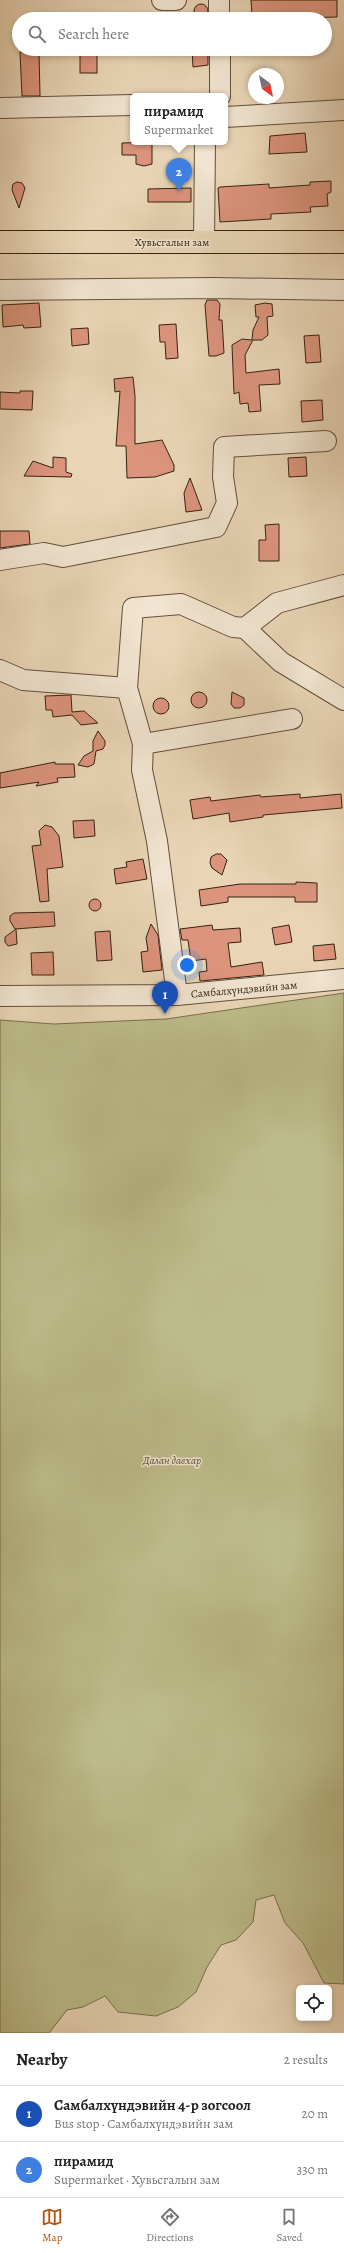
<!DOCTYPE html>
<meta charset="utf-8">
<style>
:root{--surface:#fff;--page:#f6f6f6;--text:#202124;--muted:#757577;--line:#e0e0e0;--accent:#b45309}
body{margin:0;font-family:Alegreya,serif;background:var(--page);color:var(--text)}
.controls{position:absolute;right:12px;bottom:12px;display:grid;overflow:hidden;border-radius:6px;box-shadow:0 2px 6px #0003}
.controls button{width:36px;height:36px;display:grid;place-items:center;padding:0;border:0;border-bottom:1px solid var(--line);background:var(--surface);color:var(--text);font:20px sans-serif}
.compass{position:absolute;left:248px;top:68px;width:36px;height:36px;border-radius:50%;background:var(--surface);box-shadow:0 2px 6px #0003;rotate:147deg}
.you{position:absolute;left:187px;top:965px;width:14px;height:14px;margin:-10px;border:3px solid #fff;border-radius:50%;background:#1a73e8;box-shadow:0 0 0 6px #1a73e833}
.badge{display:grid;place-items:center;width:26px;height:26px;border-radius:50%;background:var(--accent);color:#fff;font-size:13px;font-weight:700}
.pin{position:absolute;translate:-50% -33px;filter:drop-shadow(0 1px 2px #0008)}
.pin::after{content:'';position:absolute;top:21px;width:14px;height:12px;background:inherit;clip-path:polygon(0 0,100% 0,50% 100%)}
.popup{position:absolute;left:130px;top:93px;width:98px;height:52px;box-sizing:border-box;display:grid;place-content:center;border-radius:6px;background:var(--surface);filter:drop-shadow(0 1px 3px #0005);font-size:13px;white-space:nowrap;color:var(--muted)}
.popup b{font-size:15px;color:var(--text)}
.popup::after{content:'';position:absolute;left:50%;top:100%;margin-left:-8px;border:8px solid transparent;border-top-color:var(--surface)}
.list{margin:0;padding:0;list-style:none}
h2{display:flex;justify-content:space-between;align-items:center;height:52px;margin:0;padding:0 16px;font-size:17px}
h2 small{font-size:13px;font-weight:400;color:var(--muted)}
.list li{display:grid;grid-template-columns:26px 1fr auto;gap:12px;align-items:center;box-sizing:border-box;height:56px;padding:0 16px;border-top:1px solid var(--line)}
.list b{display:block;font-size:15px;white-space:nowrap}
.list p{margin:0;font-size:13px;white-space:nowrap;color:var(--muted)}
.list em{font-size:13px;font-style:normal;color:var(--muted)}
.icon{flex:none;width:22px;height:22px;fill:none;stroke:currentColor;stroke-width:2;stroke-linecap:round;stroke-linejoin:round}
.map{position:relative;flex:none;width:344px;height:2033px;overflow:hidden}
.search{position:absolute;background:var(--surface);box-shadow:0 2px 6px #0003;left:12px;right:12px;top:12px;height:44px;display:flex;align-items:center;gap:10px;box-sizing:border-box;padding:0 14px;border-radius:22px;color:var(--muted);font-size:15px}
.sheet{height:164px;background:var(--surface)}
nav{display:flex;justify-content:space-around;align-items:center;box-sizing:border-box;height:56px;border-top:1px solid var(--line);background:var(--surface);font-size:11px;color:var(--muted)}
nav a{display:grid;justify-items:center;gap:2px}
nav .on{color:var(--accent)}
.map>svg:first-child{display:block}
</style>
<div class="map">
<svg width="344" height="2033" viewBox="0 0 344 2033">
<rect width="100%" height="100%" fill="#e9d5b6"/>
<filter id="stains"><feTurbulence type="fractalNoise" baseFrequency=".005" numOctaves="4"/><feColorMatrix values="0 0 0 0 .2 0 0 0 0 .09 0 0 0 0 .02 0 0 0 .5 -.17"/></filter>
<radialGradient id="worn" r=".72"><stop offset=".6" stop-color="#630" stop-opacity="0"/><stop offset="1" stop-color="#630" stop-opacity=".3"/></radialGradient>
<!-- green -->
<path fill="#bcbc8a" stroke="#786f4d" d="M344 993V1984L324 1983 303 1943 285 1923 274 1895 256 1900 253 1922 236 1940 221 1945 207 1967 196 1992 178 2007 156 2016 118 2012 105 1996 83 2007 67 2010 49 2033H0V1020L54 1024 166 1019Z"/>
<!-- building -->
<g fill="#dc947d" stroke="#352210">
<path d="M251 0H337V17L265 19V15H252Z"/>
<circle cx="201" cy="11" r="7"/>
<rect x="80" y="49" width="17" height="24"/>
<path d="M192 49H208V65L193 67Z"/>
<path d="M39 51 40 96H22L20 52Z"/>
<path d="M305 133 307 152 269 154 270 136Z"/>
<path d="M152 142V164L144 166 136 164V155H122V143Z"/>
<path d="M331 181V192L327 194 328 206 310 207 311 212 271 214V219L220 222 218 188 220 187 269 184V188L310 185V182Z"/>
<path d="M17 182 22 183 25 188 19 208 12 190 13 184Z"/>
<path d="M191 188V202H148V189Z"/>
<path d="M207 300H217L220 304 219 320H222L224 353 216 356H209L205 305Z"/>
<path d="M39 303 41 327 24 328 23 325 3 327 2 305Z"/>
<path d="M265 303 272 304 273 316 267 317 268 335 262 340H253L245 355 246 373 279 369 280 384 259 385 261 411 249 412 248 403 240 404 239 392 234 394 232 345 242 339 252 340 253 330 259 317H256L255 305Z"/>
<path d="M176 324 178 358 166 359 165 342H160L159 325Z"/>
<path d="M88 328 89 344 72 346 71 329Z"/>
<path d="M319 335 321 362 306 363 304 336Z"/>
<path d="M133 377 135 396V444L162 440 174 465V471L155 477 127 478 126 446H116L120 391 115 392 114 379Z"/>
<path d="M20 391H33L32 410 0 409V392L20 393Z"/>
<path d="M322 400 323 420 302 422 301 401Z"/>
<path d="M53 457 66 458V472L72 474 71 477 24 476 33 461 53 468Z"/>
<path d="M306 457 307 476 289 477 288 458Z"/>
<path d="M190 478 202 510 186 512 184 493Z"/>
<path d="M279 524V561H259V540H266L265 525Z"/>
<path d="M0 531H29L30 544 0 548Z"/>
<path d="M232 692 244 698V705L240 708H234L231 704Z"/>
<circle cx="199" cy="700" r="8"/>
<path d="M71 695 72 712 84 711 98 723 81 725 72 715 53 717 52 710H46L45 696Z"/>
<circle cx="161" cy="706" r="8"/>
<path d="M98 731 105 741V745L103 749 96 751 94 764 88 767 78 765 84 756 93 751V741Z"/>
<path d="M55 762V764H74L75 777 57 778 58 782 36 786 39 782 0 788V773Z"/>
<path d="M300 794V798L341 794 342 808 263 815V817L230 822 229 813 193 819 190 800 210 797 211 801 260 795 261 797Z"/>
<path d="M94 820 95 836 74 838 73 821Z"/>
<path d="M45 825 52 827 59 836 63 867 47 869 49 901 40 902 32 846 41 845 39 831Z"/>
<path d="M216 854H221L227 860 222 875 212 868 210 863 211 857Z"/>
<path d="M143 859 147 879 116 884 114 869 127 867 126 862Z"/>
<path d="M296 882 317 883V902H295V897H228V902L201 906 199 890 240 884H296Z"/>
<circle cx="95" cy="905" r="6"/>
<path d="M54 912 55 926 15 929 10 921V916L14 913Z"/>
<path d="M151 924 158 935 162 970 143 972 141 952 148 951 146 938Z"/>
<path d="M212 925 213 930 240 928 241 942 228 943 231 967 262 962 264 975 200 981 199 972 207 971 206 959 191 961 188 940H182L180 929Z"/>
<path d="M289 925 292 942 275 945 272 928Z"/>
<path d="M16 929 17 944 8 946 5 942V937Z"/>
<path d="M110 931 112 960 97 961 95 932Z"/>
<path d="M334 944 336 959 314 961 313 946Z"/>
<path d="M53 952 54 975H32L31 953Z"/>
</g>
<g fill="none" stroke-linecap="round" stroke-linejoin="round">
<!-- minor casing -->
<g stroke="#624f3a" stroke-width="22">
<g id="minor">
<path d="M162 0H176"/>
<path d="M219 0V19"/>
<path d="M220 49V96"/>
<path d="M0 108 133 105"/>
<path d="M225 117 344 110"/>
<path d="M204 242 205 142"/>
<path d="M0 290 214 288 344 290"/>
<path d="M0 560 44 553 63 557 216 527 227 503 223 477 224 447 326 441"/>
<path d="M245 628 277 603 344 585"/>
<path d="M0 670 23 680 127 688"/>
<path d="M143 744 292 719"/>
<path d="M177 995 157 841 142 770 143 744 127 688 133 608 181 604 233 627 245 628 281 662 344 700"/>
<path d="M0 996 177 995 344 979"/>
</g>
</g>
<!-- major casing -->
<g stroke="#352210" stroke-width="24">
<path id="major" d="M0 242H344"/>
</g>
<!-- minor -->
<use href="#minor" stroke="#f1e4d0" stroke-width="20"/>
<!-- major -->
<use href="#major" stroke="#e9d5b6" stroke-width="22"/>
</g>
<g text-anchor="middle" stroke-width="3" stroke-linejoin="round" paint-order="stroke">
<!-- street labels -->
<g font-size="11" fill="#352210" stroke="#f1e4d0">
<text x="172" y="246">Хувьсгалын зам</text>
<text transform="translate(244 989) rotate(-5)" y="4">Самбалхүндэвийн зам</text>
</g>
<!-- park labels -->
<g font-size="11" font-style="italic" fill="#57482e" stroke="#f1e4d0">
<text x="172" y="1464">Далан давхар</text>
</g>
</g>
<rect width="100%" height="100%" filter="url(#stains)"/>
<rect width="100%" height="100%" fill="url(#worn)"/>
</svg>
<div class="controls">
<button><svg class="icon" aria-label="locate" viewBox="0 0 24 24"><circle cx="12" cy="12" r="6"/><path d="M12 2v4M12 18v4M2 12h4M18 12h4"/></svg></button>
</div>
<svg class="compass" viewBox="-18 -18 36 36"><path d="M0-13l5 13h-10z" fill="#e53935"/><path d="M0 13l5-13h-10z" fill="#757577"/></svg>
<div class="you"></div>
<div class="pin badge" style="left:165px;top:1014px;background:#1a4fb4">1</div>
<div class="pin badge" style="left:179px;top:191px;background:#3f7fe0">2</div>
<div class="popup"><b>пирамид</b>Supermarket</div>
<div class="search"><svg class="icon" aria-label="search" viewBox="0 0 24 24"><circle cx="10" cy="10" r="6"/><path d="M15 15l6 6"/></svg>Search here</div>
</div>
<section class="sheet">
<h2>Nearby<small>2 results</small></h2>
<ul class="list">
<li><span class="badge" style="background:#1a4fb4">1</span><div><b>Самбалхүндэвийн 4-р зогсоол</b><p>Bus stop · Самбалхүндэвийн зам</p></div><em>20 m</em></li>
<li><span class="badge" style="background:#3f7fe0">2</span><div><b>пирамид</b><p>Supermarket · Хувьсгалын зам</p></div><em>330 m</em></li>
</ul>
</section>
<nav>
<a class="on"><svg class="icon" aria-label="map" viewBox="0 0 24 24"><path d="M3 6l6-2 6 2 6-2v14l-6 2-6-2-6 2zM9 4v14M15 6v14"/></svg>Map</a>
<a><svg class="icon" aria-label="directions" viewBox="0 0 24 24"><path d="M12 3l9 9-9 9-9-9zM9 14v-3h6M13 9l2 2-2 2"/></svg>Directions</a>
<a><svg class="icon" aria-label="saved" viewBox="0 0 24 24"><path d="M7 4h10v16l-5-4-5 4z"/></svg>Saved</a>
</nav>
